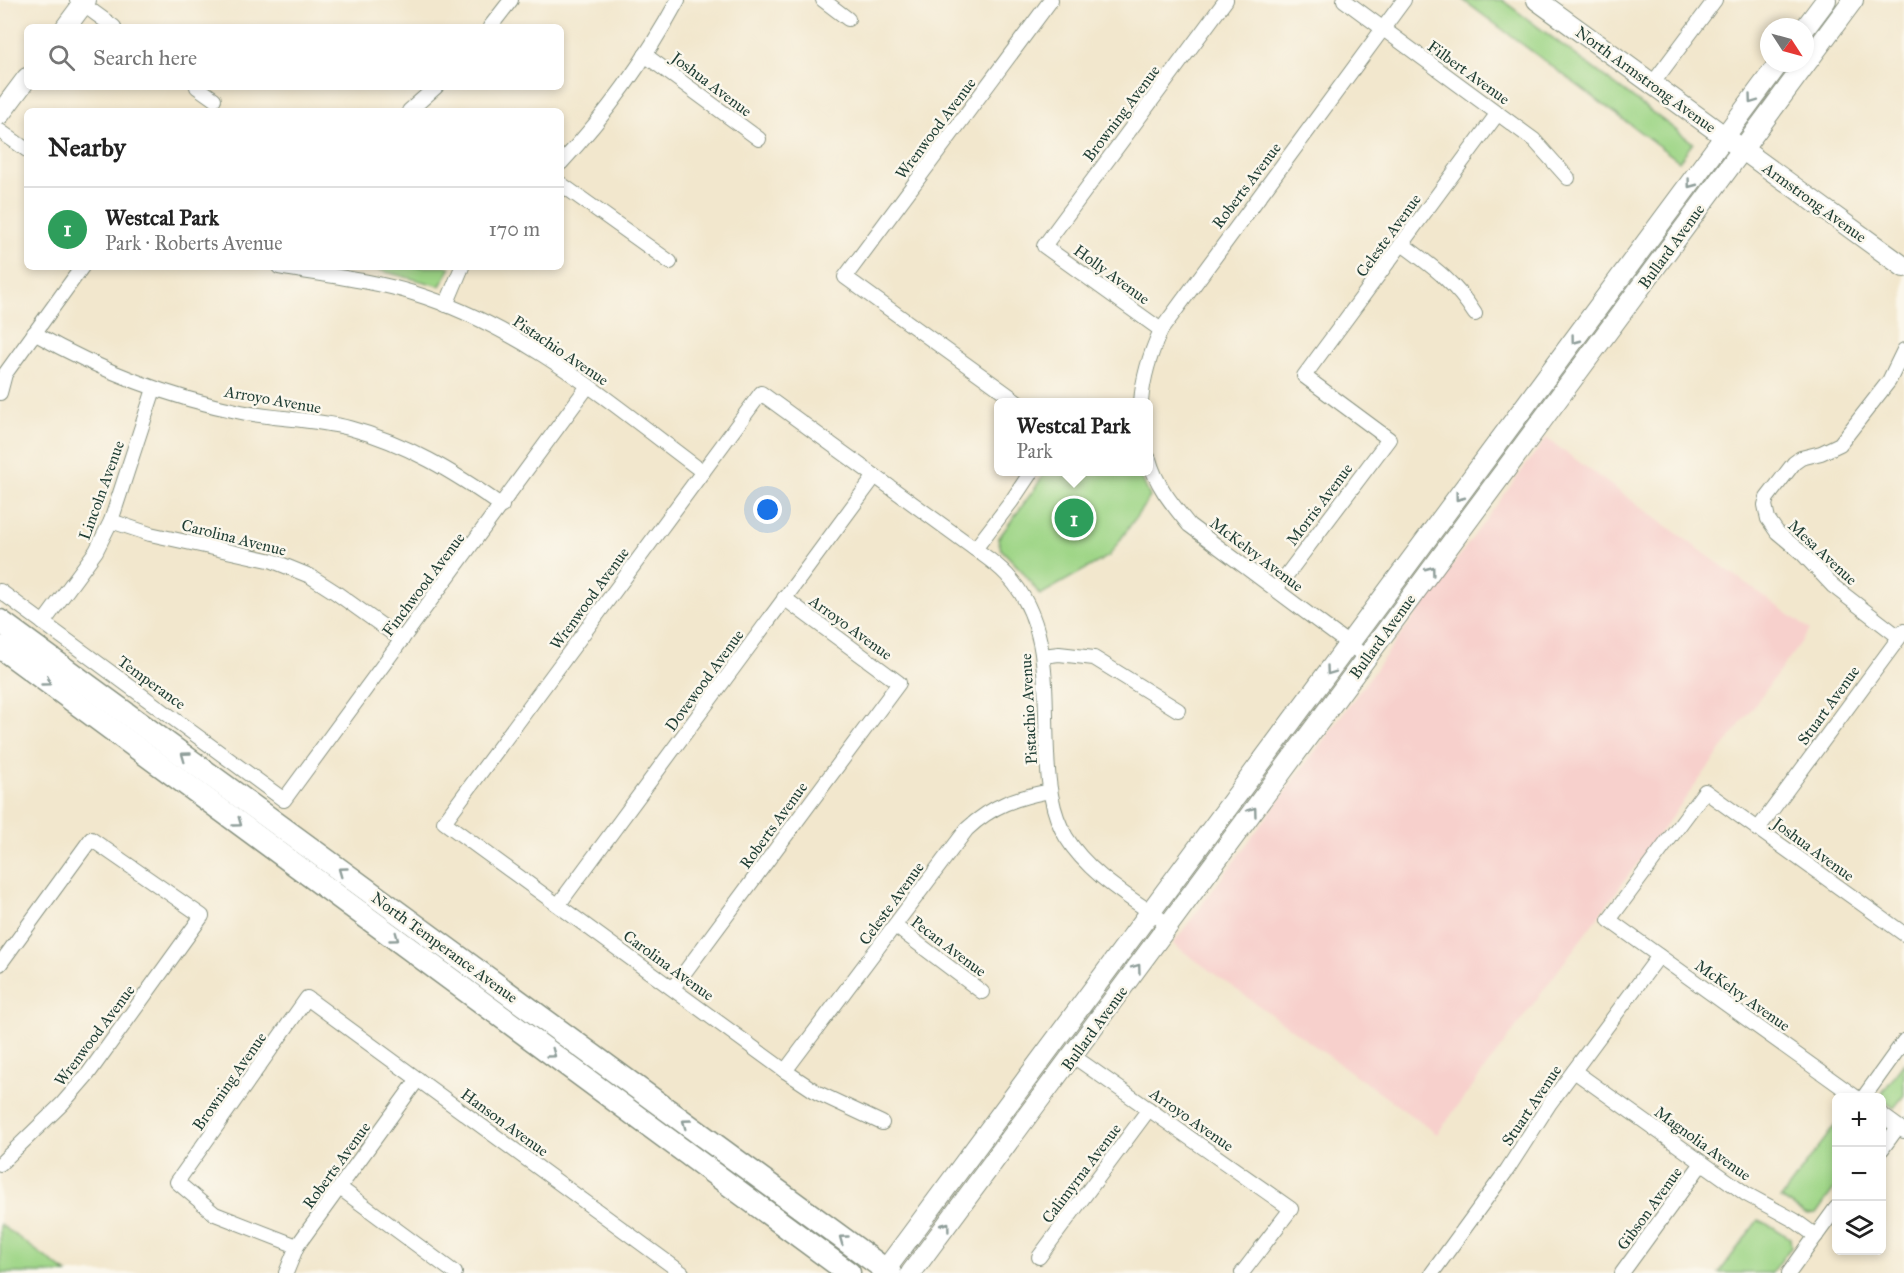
<!DOCTYPE html>
<meta charset="utf-8">
<style>
:root{--surface:#fff;--page:#f6f6f6;--text:#222;--muted:#767676;--line:#e0e0e0;--accent:#0f766e}
body{margin:0;font-family:"IM FELL Great Primer",serif;background:var(--page);color:var(--text)}
.controls{position:absolute;right:18px;bottom:18px;display:grid;overflow:hidden;border-radius:9px;box-shadow:0 3px 9px #0003}
.controls button{width:54px;height:54px;display:grid;place-items:center;padding:0;border:0;border-bottom:2px solid var(--line);background:var(--surface);color:var(--text);font:30px sans-serif}
.compass{position:absolute;left:1760px;top:18px;width:54px;height:54px;border-radius:50%;background:var(--surface);box-shadow:0 3px 9px #0003;rotate:126deg}
.you{position:absolute;left:768px;top:510px;width:21px;height:21px;margin:-15px;border:4px solid #fff;border-radius:50%;background:#1a73e8;box-shadow:0 0 0 9px #1a73e833}
.badge{display:grid;place-items:center;width:39px;height:39px;border-radius:50%;background:var(--accent);color:#fff;font-size:20px;font-weight:700}
.pin{position:absolute;translate:-50% -50%;border:3px solid #fff;box-shadow:0 2px 6px #0006}
.popup{position:absolute;left:994px;top:398px;width:159px;height:78px;box-sizing:border-box;display:grid;place-content:center;border-radius:9px;background:var(--surface);filter:drop-shadow(0 2px 4px #0005);font-size:20px;white-space:nowrap;color:var(--muted)}
.popup b{font-size:22px;color:var(--text)}
.popup::after{content:'';position:absolute;left:50%;top:100%;margin-left:-12px;border:12px solid transparent;border-top-color:var(--surface)}
.list{margin:0;padding:0;list-style:none}
h2{display:flex;justify-content:space-between;align-items:center;height:78px;margin:0;padding:0 24px;font-size:26px}
h2 small{font-size:20px;font-weight:400;color:var(--muted)}
.list li{display:grid;grid-template-columns:39px 1fr auto;gap:18px;align-items:center;box-sizing:border-box;height:84px;padding:0 24px;border-top:2px solid var(--line)}
.list b{display:block;font-size:22px;white-space:nowrap}
.list p{margin:0;font-size:20px;white-space:nowrap;color:var(--muted)}
.list em{font-size:20px;font-style:normal;color:var(--muted)}
.icon{flex:none;width:33px;height:33px;fill:none;stroke:currentColor;stroke-width:2;stroke-linecap:round;stroke-linejoin:round}
.map{position:relative;flex:none;width:1904px;height:1273px;overflow:hidden}
.search{position:absolute;background:var(--surface);box-shadow:0 3px 9px #0003;left:24px;top:24px;width:540px;height:66px;display:flex;align-items:center;gap:15px;box-sizing:border-box;padding:0 21px;border-radius:9px;color:var(--muted);font-size:22px}
.panel{position:absolute;background:var(--surface);box-shadow:0 3px 9px #0003;left:24px;top:108px;width:540px;height:162px;border-radius:9px}
.map>svg:first-child{display:block}
</style>
<div class="map">
<svg width="1904" height="1273" viewBox="0 0 1904 1273">
<rect width="100%" height="100%" fill="#fbf7ec"/>
<filter id="ink" filterUnits="userSpaceOnUse"><feTurbulence type="fractalNoise" baseFrequency=".0167" numOctaves="2"/><feDisplacementMap in="SourceGraphic" scale="12" xChannelSelector="R" yChannelSelector="G"/><feConvolveMatrix kernelMatrix="1 2 1 2 8 2 1 2 1" color-interpolation-filters="sRGB"/></filter>
<filter id="wash" filterUnits="userSpaceOnUse"><feTurbulence type="fractalNoise" baseFrequency=".008" numOctaves="4" result="noise"/><feDisplacementMap in="SourceGraphic" scale="24" xChannelSelector="R" yChannelSelector="G"/><feGaussianBlur stdDeviation="1.35" result="paint"/><feColorMatrix in="noise" values="0 0 0 0 0 0 0 0 0 0 0 0 0 0 0 0 0 1.4 0 .05"/><feComposite in="paint" operator="in"/></filter>
<g filter="url(#wash)">
<rect width="100%" height="100%" fill="#f2e7cd"/>
<!-- built -->
<path fill="#f7d0cc" d="M1546 438 1810 630 1437 1134 1173 944Z"/>
<!-- green -->
<g fill="#9ed586" stroke="#5e895d" stroke-width="1.5">
<path d="M1463 0H1502L1693 143 1679 161Z"/>
<path d="M367 267H451L440 286Z"/>
<path d="M1045 472H1139L1150 497 1109 556 1040 595 1023 572 1001 549 998 539 1036 487Z"/>
<path d="M1904 1063V1095L1894 1108 1883 1100 1882 1093Z"/>
<path d="M1836 1124V1186L1816 1214 1807 1215 1781 1198Z"/>
<path d="M1758 1220 1773 1227 1790 1238 1791 1247 1772 1273H1719Z"/>
<path d="M0 1224 67 1273H0Z"/>
</g>
</g>
<g filter="url(#ink)">
<g fill="none" stroke-linecap="round" stroke-linejoin="round">
<!-- street casing -->
<g stroke="#889280" stroke-width="16">
<g id="street">
<path d="M77 0 114 27"/>
<path d="M823 0 848 19"/>
<path d="M1344 0 1534 140 1568 178"/>
<path d="M490 27 511 0"/>
<path d="M645 55 759 139"/>
<path d="M1653 83 1715 0"/>
<path d="M197 87 214 99"/>
<path d="M409 111 436 87"/>
<path d="M0 131 27 150"/>
<path d="M561 163C607 114 646 59 678 0"/>
<path d="M561 184 670 262"/>
<path d="M1402 244C1432 266 1455 282 1475 314"/>
<path d="M279 267C324 275 370 280 413 293 524 327 612 404 703 472"/>
<path d="M446 305 462 267"/>
<path d="M1161 330 1044 246 1226 0"/>
<path d="M34 333C99 370 167 397 241 412 276 419 314 419 349 428 406 443 454 472 502 506"/>
<path d="M0 393 5 374 82 267"/>
<path d="M1018 402 845 277 1051 0"/>
<path d="M1141 402C1143 376 1150 354 1161 330L1404 0"/>
<path d="M1149 459C1156 485 1172 504 1189 525L1366 657"/>
<path d="M111 521 150 534 273 561 310 576 335 592 402 640"/>
<path d="M975 549 1011 502 1031 472"/>
<path d="M1276 589 1389 439 1304 376 1498 113"/>
<path d="M0 591 284 800 588 386"/>
<path d="M43 623 96 551 111 521 154 389"/>
<path d="M1899 637 1833 586 1802 553 1777 532 1768 519 1765 505 1767 498 1794 463 1801 458 1821 453 1840 444 1889 381 1904 350"/>
<path d="M1043 656 1059 654 1094 658 1178 710"/>
<path d="M1758 829 1904 631"/>
<path d="M559 904 875 476"/>
<path d="M895 926 982 992"/>
<path d="M0 964 91 839 202 916 88 1074 62 1104 0 1164"/>
<path d="M673 988 899 683 784 598"/>
<path d="M1073 1056 1291 1209 1242 1273"/>
<path d="M785 1071 967 829C993 805 1015 798 1050 791"/>
<path d="M1574 1071 1746 1194 1794 1220 1816 1236"/>
<path d="M1857 1098 1609 920 1705 791 1904 934"/>
<path d="M1863 1098 1904 1041"/>
<path d="M1882 1115 1904 1131"/>
<path d="M882 1123 818 1093 785 1071 444 822 761 393 975 549C986 557 998 565 1007 575 1052 623 1044 692 1047 753 1048 781 1051 812 1066 837 1089 875 1133 899 1169 925"/>
<path d="M1882 1149 1898 1127"/>
<path d="M340 1188 455 1273"/>
<path d="M297 1246 215 1214 177 1182 307 998 682 1273"/>
<path d="M1039 1257 1149 1109"/>
<path d="M286 1273 297 1246 418 1079"/>
<path d="M1432 1273 1507 1170 1550 1103 1659 956"/>
<path d="M1622 1273 1702 1163"/>
<path d="M1789 1273 1836 1208"/>
</g>
</g>
<!-- secondary casing -->
<g stroke="#889280" stroke-width="22">
<g id="secondary">
<path d="M1537 0 1904 267"/>
<path d="M66 27 86 0"/>
<path d="M1805 28 1826 0"/>
<path d="M0 114 27 78"/>
<path d="M883 1273 1779 63"/>
<path d="M911 1273 1853 0"/>
</g>
</g>
<!-- primary casing -->
<g stroke="#889280" stroke-width="25">
<g id="primary">
<path d="M0 621 890 1273"/>
<path d="M0 647 849 1273"/>
</g>
</g>
<!-- street -->
<use href="#street" stroke="#fff" stroke-width="14"/>
<!-- secondary -->
<use href="#secondary" stroke="#fff" stroke-width="20"/>
<!-- primary -->
<use href="#primary" stroke="#fff" stroke-width="22"/>
</g>
<!-- one-way arrows -->
<defs><path id="oneway-chevron" d="M-2-3.5L2.5 0L-2 3.5" fill="none" stroke-width="1.6" stroke-linecap="round" stroke-linejoin="round" transform="scale(1.5)"/></defs>
<g stroke="#8f9e9a">
<use href="#oneway-chevron" transform="translate(1752 100) rotate(126)"/>
<use href="#oneway-chevron" transform="translate(1691 184) rotate(127)"/>
<use href="#oneway-chevron" transform="translate(1575 340) rotate(127)"/>
<use href="#oneway-chevron" transform="translate(1459 497) rotate(127)"/>
<use href="#oneway-chevron" transform="translate(1431 570) rotate(-53)"/>
<use href="#oneway-chevron" transform="translate(1330 671) rotate(126)"/>
<use href="#oneway-chevron" transform="translate(47 682) rotate(36)"/>
<use href="#oneway-chevron" transform="translate(185 756) rotate(-144)"/>
<use href="#oneway-chevron" transform="translate(1253 811) rotate(-54)"/>
<use href="#oneway-chevron" transform="translate(238 823) rotate(36)"/>
<use href="#oneway-chevron" transform="translate(342 871) rotate(-144)"/>
<use href="#oneway-chevron" transform="translate(395 938) rotate(36)"/>
<use href="#oneway-chevron" transform="translate(1137 968) rotate(-54)"/>
<use href="#oneway-chevron" transform="translate(552 1054) rotate(36)"/>
<use href="#oneway-chevron" transform="translate(686 1123) rotate(-144)"/>
<use href="#oneway-chevron" transform="translate(946 1226) rotate(-53)"/>
<use href="#oneway-chevron" transform="translate(843 1239) rotate(-144)"/>
</g>
</g>
<g text-anchor="middle" stroke-width="5" stroke-linejoin="round" paint-order="stroke">
<!-- street labels -->
<g font-size="16" fill="#1f3d34" stroke="#fbf7ec">
<text transform="translate(1469 72) rotate(36)" y="6">Filbert Avenue</text>
<text transform="translate(1646 79) rotate(36)" y="6">North Armstrong Avenue</text>
<text transform="translate(712 84) rotate(37)" y="6">Joshua Avenue</text>
<text transform="translate(1121 113) rotate(-53)" y="6">Browning Avenue</text>
<text transform="translate(935 128) rotate(-53)" y="6">Wrenwood Avenue</text>
<text transform="translate(1246 185) rotate(-53)" y="6">Roberts Avenue</text>
<text transform="translate(1815 202) rotate(36)" y="6">Armstrong Avenue</text>
<text transform="translate(1388 235) rotate(-54)" y="6">Celeste Avenue</text>
<text transform="translate(1671 246) rotate(-54)" y="6">Bullard Avenue</text>
<text transform="translate(1112 274) rotate(36)" y="6">Holly Avenue</text>
<text transform="translate(561 350) rotate(34)" y="6">Pistachio Avenue</text>
<text transform="translate(273 399) rotate(10)" y="6">Arroyo Avenue</text>
<text transform="translate(101 490) rotate(-70)" y="6">Lincoln Avenue</text>
<text transform="translate(1319 504) rotate(-53)" y="6">Morris Avenue</text>
<text transform="translate(234 537) rotate(14)" y="6">Carolina Avenue</text>
<text transform="translate(1823 552) rotate(43)" y="6">Mesa Avenue</text>
<text transform="translate(1257 554) rotate(37)" y="6">McKelvy Avenue</text>
<text transform="translate(423 584) rotate(-53)" y="6">Finchwood Avenue</text>
<text transform="translate(589 598) rotate(-54)" y="6">Wrenwood Avenue</text>
<text transform="translate(851 627) rotate(36)" y="6">Arroyo Avenue</text>
<text transform="translate(1382 636) rotate(-54)" y="6">Bullard Avenue</text>
<text transform="translate(704 680) rotate(-54)" y="6">Dovewood Avenue</text>
<text transform="translate(152 682) rotate(36)" y="6">Temperance</text>
<text transform="translate(1828 705) rotate(-54)" y="6">Stuart Avenue</text>
<text transform="translate(1028 709) rotate(-93)" y="6">Pistachio Avenue</text>
<text transform="translate(773 825) rotate(-54)" y="6">Roberts Avenue</text>
<text transform="translate(1814 849) rotate(36)" y="6">Joshua Avenue</text>
<text transform="translate(891 903) rotate(-54)" y="6">Celeste Avenue</text>
<text transform="translate(949 946) rotate(37)" y="6">Pecan Avenue</text>
<text transform="translate(445 947) rotate(36)" y="6">North Temperance Avenue</text>
<text transform="translate(669 965) rotate(36)" y="6">Carolina Avenue</text>
<text transform="translate(1743 995) rotate(35)" y="6">McKelvy Avenue</text>
<text transform="translate(1094 1028) rotate(-54)" y="6">Bullard Avenue</text>
<text transform="translate(94 1035) rotate(-53)" y="6">Wrenwood Avenue</text>
<text transform="translate(229 1081) rotate(-55)" y="6">Browning Avenue</text>
<text transform="translate(1531 1105) rotate(-56)" y="6">Stuart Avenue</text>
<text transform="translate(1192 1119) rotate(35)" y="6">Arroyo Avenue</text>
<text transform="translate(505 1122) rotate(36)" y="6">Hanson Avenue</text>
<text transform="translate(1703 1143) rotate(36)" y="6">Magnolia Avenue</text>
<text transform="translate(336 1165) rotate(-54)" y="6">Roberts Avenue</text>
<text transform="translate(1081 1173) rotate(-53)" y="6">Calimyrna Avenue</text>
<text transform="translate(1649 1208) rotate(-54)" y="6">Gibson Avenue</text>
</g>
</g>
</svg>
<div class="controls">
<button>+</button>
<button>−</button>
<button><svg class="icon" aria-label="layers" viewBox="0 0 24 24"><path d="M12 4l9 5-9 5-9-5zM3 14l9 5 9-5"/></svg></button>
</div>
<svg class="compass" viewBox="-18 -18 36 36"><path d="M0-13l5 13h-10z" fill="#e53935"/><path d="M0 13l5-13h-10z" fill="#767676"/></svg>
<div class="you"></div>
<div class="pin badge" style="left:1074px;top:518px;background:#2e9e5b">1</div>
<div class="popup"><b>Westcal Park</b>Park</div>
<div class="search"><svg class="icon" aria-label="search" viewBox="0 0 24 24"><circle cx="10" cy="10" r="6"/><path d="M15 15l6 6"/></svg>Search here</div>
<section class="panel">
<h2>Nearby<small></small></h2>
<ul class="list">
<li><span class="badge" style="background:#2e9e5b">1</span><div><b>Westcal Park</b><p>Park · Roberts Avenue</p></div><em>170 m</em></li>
</ul>
</section>
</div>
